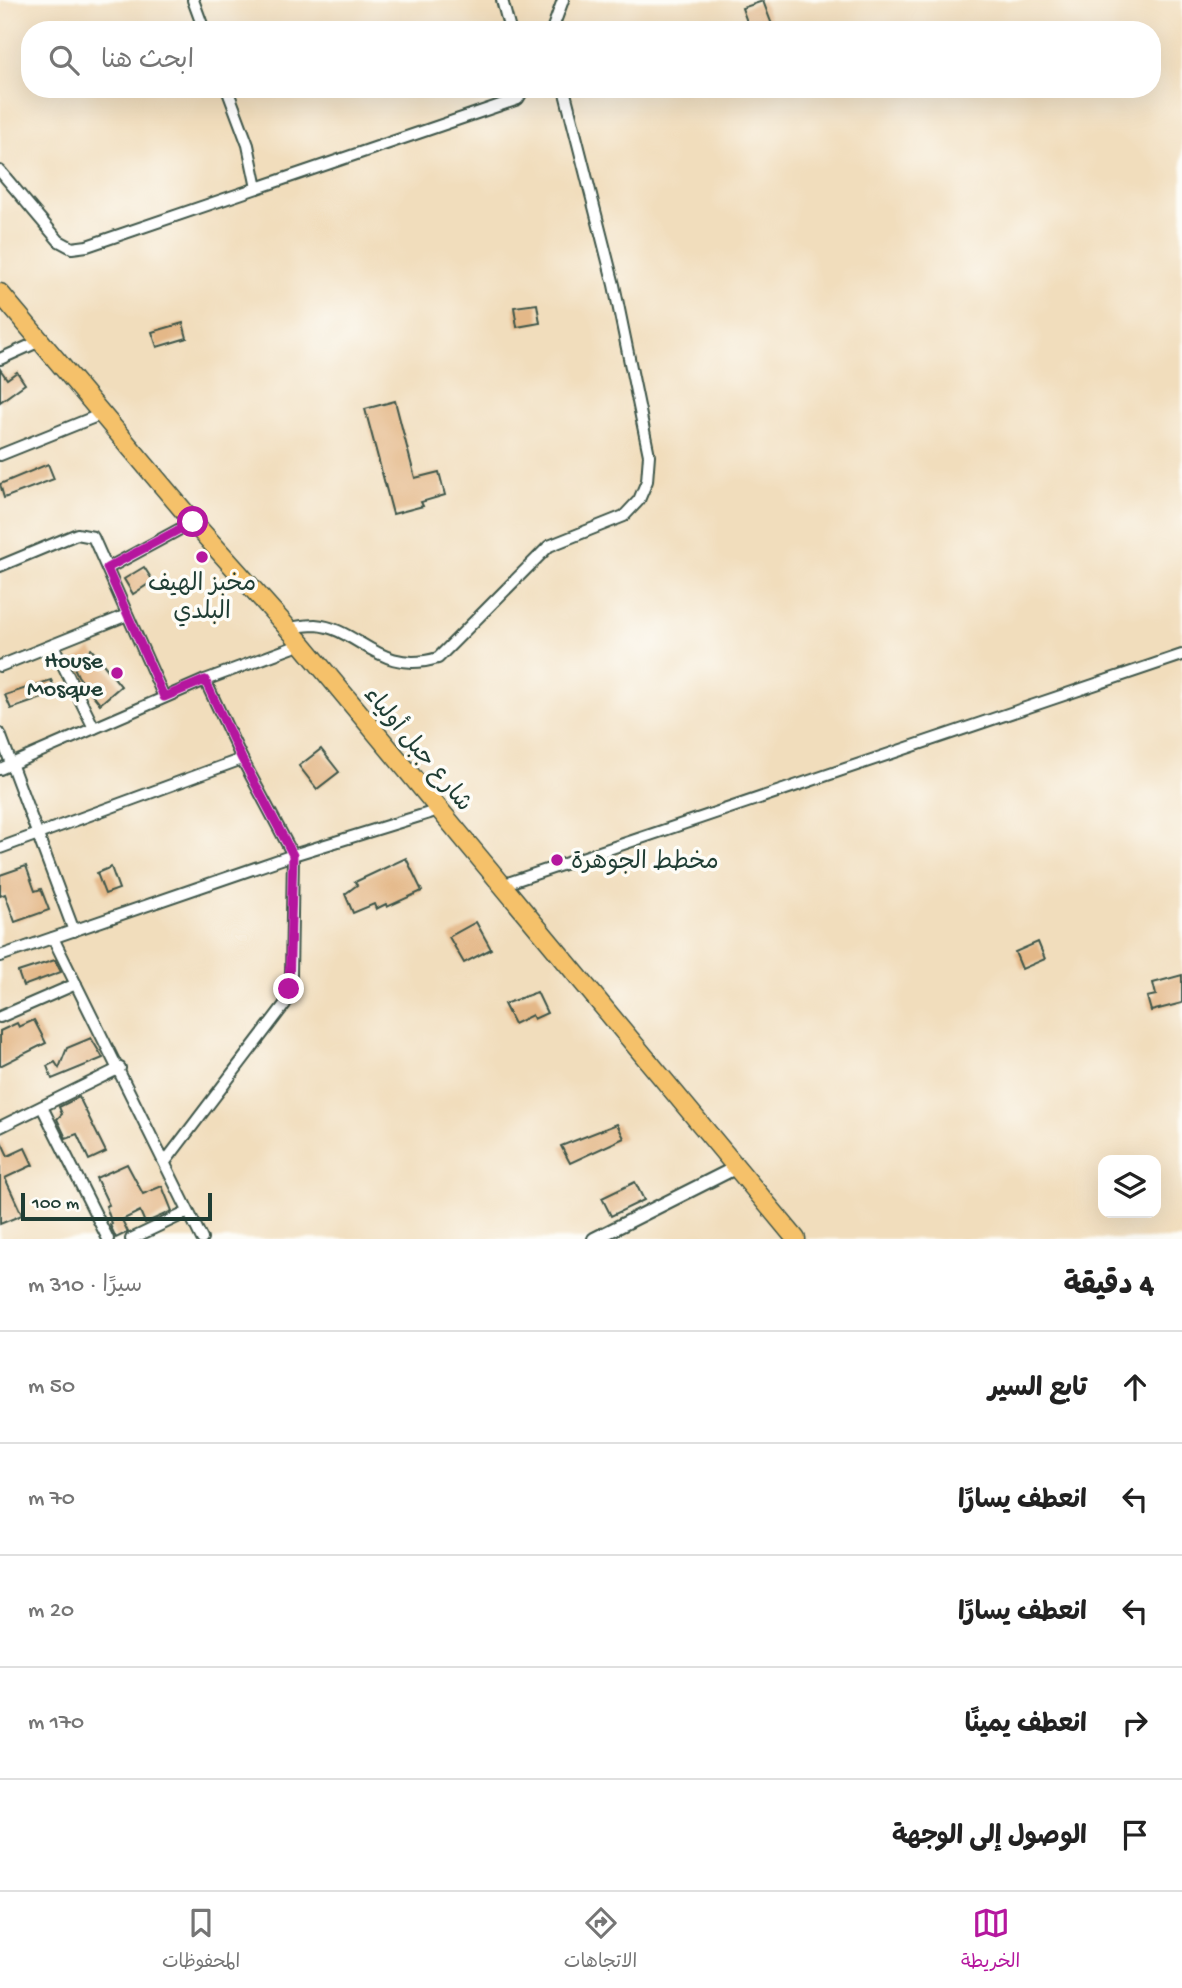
<!DOCTYPE html>
<html lang="ar">
<meta charset="utf-8">
<style>
:root{--surface:#fff;--page:#f6f6f6;--text:#222;--muted:#767676;--line:#e0e0e0;--accent:#b5179e}
body{margin:0;font-family:"Gochi Hand","Playpen Sans Arabic",sans-serif;background:var(--page);color:var(--text);direction:rtl}
.controls{position:absolute;right:21px;bottom:21px;display:grid;overflow:hidden;border-radius:14px;box-shadow:0 7px 28px #0002}
.controls button{width:63px;height:63px;display:grid;place-items:center;padding:0;border:0;border-bottom:2px solid var(--line);background:var(--surface);color:var(--text);font:35px sans-serif}
.scale{position:absolute;left:21px;bottom:18px;width:191px;box-sizing:border-box;padding-left:7px;border:4px solid #1f3d34;border-top:0;font-size:19px;line-height:24px;white-space:nowrap;color:#1f3d34;-webkit-text-stroke:5px #fdfcf7;paint-order:stroke}
.stop{position:absolute;width:21px;height:21px;margin:-16px;border:5px solid #b5179e;border-radius:50%;background:#fff}
.stop.end{background:#b5179e;border-color:#fff;box-shadow:0 2px 7px #0008}
.list{margin:0;padding:0;list-style:none}
h2{display:flex;justify-content:space-between;align-items:center;height:91px;margin:0;padding:0 28px;font-size:30px}
h2 small{font-size:23px;font-weight:400;color:var(--muted)}
.list li{display:grid;grid-template-columns:46px 1fr auto;gap:21px;align-items:center;box-sizing:border-box;height:112px;padding:0 28px;border-top:2px solid var(--line)}
.list b{display:block;font-size:26px;white-space:nowrap}
.list em{font-size:23px;font-style:normal;color:var(--muted)}
.icon{flex:none;width:38px;height:38px;fill:none;stroke:currentColor;stroke-width:2;stroke-linecap:round;stroke-linejoin:round}
.map{position:relative;flex:none;width:1182px;height:1239px;overflow:hidden;direction:ltr}
.search{position:absolute;background:var(--surface);box-shadow:0 7px 28px #0002;left:21px;right:21px;top:21px;height:77px;display:flex;align-items:center;gap:18px;box-sizing:border-box;padding:0 24px;border-radius:28px;color:var(--muted);font-size:26px}
.sheet{height:651px;background:var(--surface)}
nav{display:flex;justify-content:space-around;align-items:center;box-sizing:border-box;height:98px;border-top:2px solid var(--line);background:var(--surface);font-size:19px;color:var(--muted)}
nav a{display:grid;justify-items:center;gap:4px}
nav .on{color:var(--accent)}
.map>svg:first-child{display:block}
</style>
<div class="map">
<svg width="1182" height="1239" viewBox="0 0 1182 1239">
<rect width="100%" height="100%" fill="#fdfcf7"/>
<filter id="ink" filterUnits="userSpaceOnUse"><feTurbulence type="fractalNoise" baseFrequency=".0143" numOctaves="2"/><feDisplacementMap in="SourceGraphic" scale="14" xChannelSelector="R" yChannelSelector="G"/><feConvolveMatrix kernelMatrix="1 2 1 2 8 2 1 2 1" color-interpolation-filters="sRGB"/></filter>
<filter id="wash" filterUnits="userSpaceOnUse"><feTurbulence type="fractalNoise" baseFrequency=".00686" numOctaves="4" result="noise"/><feDisplacementMap in="SourceGraphic" scale="28" xChannelSelector="R" yChannelSelector="G"/><feGaussianBlur stdDeviation="1.57" result="paint"/><feColorMatrix in="noise" values="0 0 0 0 0 0 0 0 0 0 0 0 0 0 0 0 0 1.4 0 .05"/><feComposite in="paint" operator="in"/></filter>
<g filter="url(#wash)">
<rect width="100%" height="100%" fill="#f1ddbc"/>
<g id="blocks">
<!-- building -->
<g fill="#e4b888">
<path d="M763 1 774 30H750L742 8Z"/>
<path d="M537 304 540 323 517 327 514 307Z"/>
<path d="M183 323 187 338 157 347 152 332Z"/>
<path d="M0 369 7 379 17 372 25 384 0 402Z"/>
<path d="M395 401 415 478 439 472 445 495 421 502 423 506 393 514 365 409Z"/>
<path d="M48 464 54 479 4 498 0 484Z"/>
<path d="M144 567 153 581 133 594 124 579Z"/>
<path d="M91 649 121 686 100 704 78 676 72 663Z"/>
<path d="M51 680 57 693 11 709 5 695Z"/>
<path d="M321 749 339 772 317 789 299 766Z"/>
<path d="M406 858 422 891 387 907 386 904 376 909 374 904 353 913 345 894 357 885 355 882Z"/>
<path d="M26 866 35 891 41 889 49 910 15 922 5 894 0 896V875Z"/>
<path d="M111 867 119 889 105 894 97 873Z"/>
<path d="M476 922 491 949 464 963 449 937Z"/>
<path d="M1038 942 1045 959 1022 969 1015 952Z"/>
<path d="M55 960 61 972 23 986 18 972Z"/>
<path d="M1182 975V1003L1151 1011 1147 997 1156 995 1153 983Z"/>
<path d="M537 992 547 1013 534 1019 532 1015 514 1024 504 1004Z"/>
<path d="M34 1020 46 1043 0 1066V1031L17 1023 19 1027Z"/>
<path d="M91 1038 103 1058 52 1079 47 1066 55 1062 59 1068 67 1048Z"/>
<path d="M79 1097 106 1152 89 1160 77 1134 66 1138 57 1119 62 1114 59 1107Z"/>
<path d="M617 1124 624 1138 570 1163 561 1146Z"/>
<path d="M0 1139 8 1156 25 1148 33 1165 5 1178 22 1215 0 1224Z"/>
<path d="M127 1164 143 1194 162 1186 172 1211 145 1223 140 1211 122 1220 128 1232 116 1238 110 1225 112 1224 106 1206 109 1205 96 1178Z"/>
<path d="M635 1182 644 1200 611 1216 602 1198Z"/>
</g>
</g>
</g>
<g filter="url(#ink)">
<use href="#blocks" fill-opacity="0" stroke="#3e5548" stroke-width="2"/>
<g fill="none" stroke-linecap="round" stroke-linejoin="round">
<!-- minor casing -->
<g stroke="#3e5548" stroke-width="14">
<g id="minor">
<path d="M193 0 204 30"/>
<path d="M502 0 510 30"/>
<path d="M552 30 563 0"/>
<path d="M227 89 248 145 257 188"/>
<path d="M0 171 59 241 72 248 87 246 518 99 524 89"/>
<path d="M0 359 40 341"/>
<path d="M0 455 102 414"/>
<path d="M0 566 77 534 93 537 164 697"/>
<path d="M108 568 193 522"/>
<path d="M287 628C296 627 306 625 315 625 359 628 379 676 438 658L549 546 624 516 639 500 647 481 649 455 614 285 564 89"/>
<path d="M53 645 94 728"/>
<path d="M0 666 127 615"/>
<path d="M0 734 74 931"/>
<path d="M0 769 205 680 302 644"/>
<path d="M0 848 242 759"/>
<path d="M502 885 1182 655"/>
<path d="M53 938 202 1239"/>
<path d="M0 956 293 855 439 810"/>
<path d="M0 1017 76 984"/>
<path d="M42 1107 108 1239"/>
<path d="M0 1127 120 1068"/>
<path d="M165 1162 285 1004 291 975 293 855 242 759 205 680"/>
<path d="M131 1239 188 1212"/>
</g>
</g>
<!-- tertiary casing -->
<g stroke="#3e5548" stroke-width="16">
<path id="tertiary" d="M594 1239 735 1168"/>
</g>
<!-- trunk casing -->
<g stroke="#3e5548" stroke-width="21">
<path id="trunk" d="M0 293 193 522 302 644 796 1239"/>
</g>
<!-- minor -->
<use href="#minor" stroke="#fff" stroke-width="10"/>
<!-- tertiary -->
<use href="#tertiary" stroke="#fff" stroke-width="12"/>
<!-- trunk -->
<use href="#trunk" stroke="#f5c16b" stroke-width="18"/>
</g>
</g>
<g fill="none" stroke-linecap="round" stroke-linejoin="round" filter="url(#ink)">
<!-- route -->
<path stroke="#b5179e" stroke-width="9" d="M193 522 107 568 164 697 205 680 242 759 293 855 289 989"/>
</g>
<!-- markers -->
<g fill="#b5179e" stroke="#fdfcf7" stroke-width="2.5">
<circle cx="202" cy="557" r="7"/>
<circle cx="117" cy="673" r="7"/>
<circle cx="557" cy="860" r="7"/>
</g>
<g text-anchor="middle" stroke-width="7" stroke-linejoin="round" paint-order="stroke">
<!-- poi labels -->
<g font-size="24" fill="#1f3d34" stroke="#fdfcf7">
<text x="202" y="590">مخبز الهيف<tspan x="202" dy="28">البلدي</tspan></text>
<text x="103" y="667" text-anchor="end">House<tspan x="103" dy="28">Mosque</tspan></text>
<text x="571" y="868" text-anchor="start">مخطط الجوهرة</text>
</g>
<!-- street labels -->
<g font-size="24" fill="#1f3d34" stroke="#fdfcf7">
<text transform="translate(419 748) rotate(50)" y="8">شارع جبل أولياء</text>
</g>
</g>
</svg>
<div class="controls">
<button><svg class="icon" aria-label="layers" viewBox="0 0 24 24"><path d="M12 4l9 5-9 5-9-5zM3 14l9 5 9-5"/></svg></button>
</div>
<div class="scale">100 m</div>
<div class="stop" style="left:193px;top:522px"></div>
<div class="stop end" style="left:289px;top:989px"></div>
<div class="search"><svg class="icon" aria-label="search" viewBox="0 0 24 24"><circle cx="10" cy="10" r="6"/><path d="M15 15l6 6"/></svg>ابحث هنا</div>
</div>
<section class="sheet">
<h2>4 دقيقة<small>سيرًا · 310 m</small></h2>
<ul class="list">
<li><svg class="icon" aria-label="ahead" viewBox="0 0 24 24"><path d="M12 20V5M6 11l6-6 6 6"/></svg><div><b>تابع السير</b></div><em>50 m</em></li>
<li><svg class="icon" aria-label="left" viewBox="0 0 24 24"><path d="M17 20v-9H6M10 6l-5 5 5 5"/></svg><div><b>انعطف يسارًا</b></div><em>70 m</em></li>
<li><svg class="icon" aria-label="left" viewBox="0 0 24 24"><path d="M17 20v-9H6M10 6l-5 5 5 5"/></svg><div><b>انعطف يسارًا</b></div><em>20 m</em></li>
<li><svg class="icon" aria-label="right" viewBox="0 0 24 24"><path d="M7 20v-9h11M14 6l5 5-5 5"/></svg><div><b>انعطف يمينًا</b></div><em>170 m</em></li>
<li><svg class="icon" aria-label="arrive" viewBox="0 0 24 24"><path d="M6 21V4h12l-3 4 3 4H6"/></svg><div><b>الوصول إلى الوجهة</b></div></li>
</ul>
</section>
<nav>
<a class="on"><svg class="icon" aria-label="map" viewBox="0 0 24 24"><path d="M3 6l6-2 6 2 6-2v14l-6 2-6-2-6 2zM9 4v14M15 6v14"/></svg>الخريطة</a>
<a><svg class="icon" aria-label="directions" viewBox="0 0 24 24"><path d="M12 3l9 9-9 9-9-9zM9 14v-3h6M13 9l2 2-2 2"/></svg>الاتجاهات</a>
<a><svg class="icon" aria-label="saved" viewBox="0 0 24 24"><path d="M7 4h10v16l-5-4-5 4z"/></svg>المحفوظات</a>
</nav>
